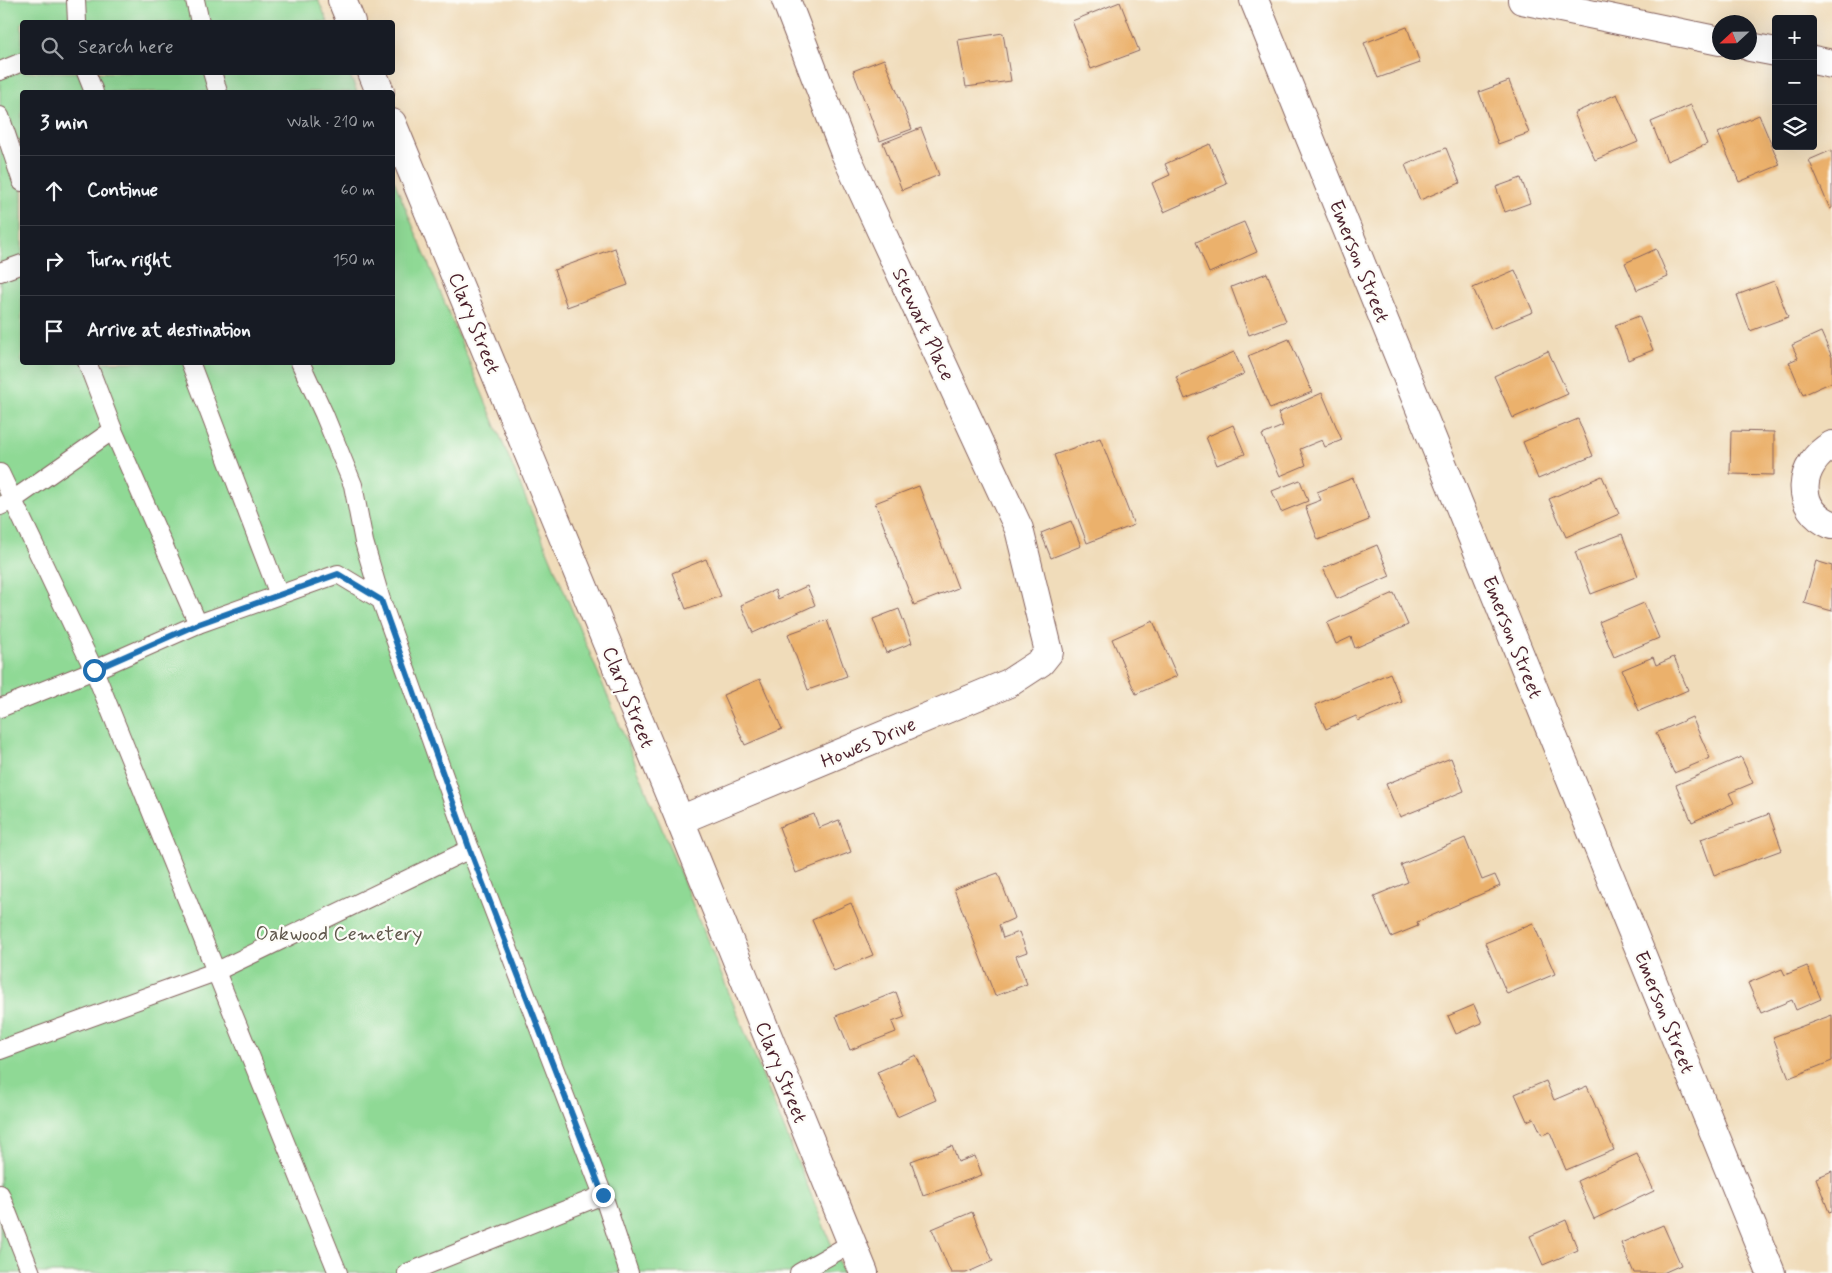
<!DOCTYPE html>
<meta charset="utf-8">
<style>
:root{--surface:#171b24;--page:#20242c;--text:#f1f3f6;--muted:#9ea1a6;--line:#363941}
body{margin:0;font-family:Mynerve,sans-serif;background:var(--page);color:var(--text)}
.controls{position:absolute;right:15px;top:15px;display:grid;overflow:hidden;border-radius:5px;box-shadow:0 5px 20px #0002}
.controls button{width:45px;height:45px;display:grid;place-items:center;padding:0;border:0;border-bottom:1px solid var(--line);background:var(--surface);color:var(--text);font:25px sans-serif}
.compass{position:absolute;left:1712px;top:15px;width:45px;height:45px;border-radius:50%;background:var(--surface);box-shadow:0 5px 20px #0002;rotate:248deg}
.stop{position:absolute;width:15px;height:15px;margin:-11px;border:4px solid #1f6fb2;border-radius:50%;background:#fff}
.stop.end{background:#1f6fb2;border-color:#fff;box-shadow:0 1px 5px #0008}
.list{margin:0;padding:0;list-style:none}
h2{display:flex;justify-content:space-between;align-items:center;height:65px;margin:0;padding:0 20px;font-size:21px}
h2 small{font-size:16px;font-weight:400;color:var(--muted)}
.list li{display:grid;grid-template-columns:32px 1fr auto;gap:15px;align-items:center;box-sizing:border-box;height:70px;padding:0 20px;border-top:1px solid var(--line)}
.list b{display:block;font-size:19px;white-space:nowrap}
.list em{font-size:16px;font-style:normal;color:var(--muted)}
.icon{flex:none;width:28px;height:28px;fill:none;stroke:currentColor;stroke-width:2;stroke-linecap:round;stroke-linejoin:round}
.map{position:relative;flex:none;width:1832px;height:1273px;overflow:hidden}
.search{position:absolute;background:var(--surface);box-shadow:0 5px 20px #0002;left:20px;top:20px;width:375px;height:55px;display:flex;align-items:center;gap:12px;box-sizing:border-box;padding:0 18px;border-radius:5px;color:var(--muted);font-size:19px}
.panel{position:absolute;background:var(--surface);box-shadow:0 5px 20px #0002;left:20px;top:90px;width:375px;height:275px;border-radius:5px}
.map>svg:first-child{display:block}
</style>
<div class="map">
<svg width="1832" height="1273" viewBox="0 0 1832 1273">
<rect width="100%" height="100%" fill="#fdfcf7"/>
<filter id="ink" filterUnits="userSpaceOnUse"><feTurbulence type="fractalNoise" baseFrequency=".02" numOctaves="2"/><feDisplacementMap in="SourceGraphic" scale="10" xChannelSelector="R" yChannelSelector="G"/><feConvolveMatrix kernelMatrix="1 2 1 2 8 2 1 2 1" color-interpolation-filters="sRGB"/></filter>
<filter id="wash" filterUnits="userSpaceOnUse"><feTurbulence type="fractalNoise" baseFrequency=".0096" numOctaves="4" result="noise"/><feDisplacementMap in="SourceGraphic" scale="20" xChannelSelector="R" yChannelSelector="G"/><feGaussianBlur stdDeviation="1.12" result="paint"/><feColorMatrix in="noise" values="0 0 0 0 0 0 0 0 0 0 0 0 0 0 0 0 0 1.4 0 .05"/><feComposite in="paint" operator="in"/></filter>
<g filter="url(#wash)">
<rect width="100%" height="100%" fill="#f0dcba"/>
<!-- green -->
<path fill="#8fd995" stroke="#6c7c60" d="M0 0H318L328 22H22V72L349 73 357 92H22V362H392L393 178 625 738 843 1273H0Z"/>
<g id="blocks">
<!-- building -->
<g fill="#ebb16c">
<path d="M1120 2 1139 51 1091 69 1072 21Z"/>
<path d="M1407 27 1420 63 1378 78 1364 43Z"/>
<path d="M1003 33 1011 81 966 87 958 40Z"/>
<path d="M884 59 912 129 880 141 853 71Z"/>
<path d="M1509 81 1529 133 1498 144 1479 92Z"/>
<path d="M1617 94 1638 142 1595 160 1574 113Z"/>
<path d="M1691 105 1707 144 1667 161 1651 122Z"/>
<path d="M1759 115 1780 165 1739 182 1718 133Z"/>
<path d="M921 128 939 175 902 190 883 143Z"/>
<path d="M1210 144 1227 184 1164 212 1152 183 1170 175 1165 164Z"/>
<path d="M1446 148 1460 183 1420 200 1405 165Z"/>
<path d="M1832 150V208L1830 209 1809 160Z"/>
<path d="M1521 178 1530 203 1505 212 1496 187Z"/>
<path d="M1244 222 1257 252 1209 273 1196 242Z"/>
<path d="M615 248 628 285 567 307 554 270Z"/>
<path d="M1656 249 1668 277 1637 290 1625 263Z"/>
<path d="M1515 270 1533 312 1491 329 1473 288Z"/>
<path d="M1267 273 1286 321 1249 335 1231 287Z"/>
<path d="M1774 281 1788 317 1750 331 1737 295Z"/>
<path d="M1639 316 1653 350 1628 360 1615 325Z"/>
<path d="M1821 332 1832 357V382L1803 395 1789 362 1798 358 1792 345Z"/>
<path d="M1289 339 1312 392 1270 409 1248 356Z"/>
<path d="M1548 351 1568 394 1513 418 1494 376Z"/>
<path d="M1234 352 1244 374 1185 399 1176 377Z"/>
<path d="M1322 393 1342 440 1325 447 1322 440 1300 449 1306 465 1280 476 1262 435 1283 426 1278 413Z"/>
<path d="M1578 419 1593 456 1538 479 1523 442Z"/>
<path d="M1233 425 1245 454 1217 465 1206 437Z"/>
<path d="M1731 431 1774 432V475L1730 474Z"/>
<path d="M1100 438 1134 525 1087 543 1054 455Z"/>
<path d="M1602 476 1619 514 1566 537 1549 499Z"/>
<path d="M1353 478 1369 520 1318 540 1305 506 1321 500 1317 492Z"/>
<path d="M1300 480 1308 501 1281 512 1272 491Z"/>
<path d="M919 486 958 588 914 605 875 503Z"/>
<path d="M1071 521 1081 546 1051 558 1041 533Z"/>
<path d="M1622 534 1638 576 1591 594 1575 552Z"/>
<path d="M1377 545 1390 576 1337 599 1323 568Z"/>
<path d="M706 559 721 596 686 609 672 573Z"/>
<path d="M1816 561 1832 566V611L1804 603Z"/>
<path d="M807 586 815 605 753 633 741 605 775 590 778 599Z"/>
<path d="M1394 593 1408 625 1355 648 1351 637 1336 644 1327 623Z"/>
<path d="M1644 603 1659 638 1614 657 1599 622Z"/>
<path d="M899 609 912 643 886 653 873 619Z"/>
<path d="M827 620 847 676 808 690 788 634Z"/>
<path d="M1153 621 1177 676 1136 694 1112 639Z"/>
<path d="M1653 657 1656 665 1674 657 1688 690 1639 711 1622 670Z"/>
<path d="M1390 673 1402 702 1358 721 1356 716 1326 729 1315 705Z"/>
<path d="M760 679 782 729 745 745 723 695Z"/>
<path d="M1692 717 1710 758 1674 773 1656 733Z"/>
<path d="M1741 757 1753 783 1729 793 1734 803 1692 822 1676 785Z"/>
<path d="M1451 758 1464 791 1400 817 1386 784Z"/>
<path d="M814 814 819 828 839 820 851 852 796 873 779 827Z"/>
<path d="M1769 814 1782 850 1714 875 1701 839Z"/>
<path d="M1465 838 1482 880 1495 875 1500 886 1417 922 1418 926 1391 937 1374 896 1408 882 1401 865Z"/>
<path d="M998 873 1015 918 999 925 1003 938 1019 932 1027 952 1016 956 1027 984 995 996 954 889Z"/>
<path d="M851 903 873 955 834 971 812 920Z"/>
<path d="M1533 923 1555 974 1507 994 1485 943Z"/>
<path d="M1807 966 1821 999 1796 1010 1792 1000 1761 1013 1748 983 1782 969 1785 975Z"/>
<path d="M896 992 905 1017 892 1022 896 1032 850 1050 836 1016Z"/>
<path d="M1474 1005 1482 1023 1456 1034 1448 1016Z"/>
<path d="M1832 1015V1061L1789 1078 1773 1037Z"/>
<path d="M916 1055 936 1100 897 1117 877 1072Z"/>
<path d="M1546 1081 1554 1100 1587 1086 1614 1150 1566 1170 1550 1132 1542 1135 1534 1118 1527 1121 1515 1094Z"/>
<path d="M952 1146 958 1162 975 1156 982 1175 923 1196 911 1161Z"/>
<path d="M1637 1154 1654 1191 1594 1219 1577 1181Z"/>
<path d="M1832 1171V1211L1829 1212 1816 1178Z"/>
<path d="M972 1212 993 1261 966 1273H951L932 1229Z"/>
<path d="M1566 1220 1578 1250 1543 1265 1530 1236Z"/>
<path d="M1663 1225 1681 1265 1663 1273H1634L1621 1243Z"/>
</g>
</g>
</g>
<g filter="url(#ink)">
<use href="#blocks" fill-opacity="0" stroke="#84615d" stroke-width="1"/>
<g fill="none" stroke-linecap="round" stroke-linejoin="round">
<!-- lane casing -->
<g stroke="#84615d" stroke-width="20">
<g id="lane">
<path d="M76 0 77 22"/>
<path d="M195 0 200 22"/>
<path d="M0 71 22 62"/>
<path d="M86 72 94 92"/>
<path d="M212 72 218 92"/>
<path d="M0 116 22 182"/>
<path d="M0 272 22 264"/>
<path d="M87 362 113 430 198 624"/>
<path d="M190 362 279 595"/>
<path d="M300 362 324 414 353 485 364 542 381 600 470 849 603 1195 629 1273"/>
<path d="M0 473 94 670 338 1273"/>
<path d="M0 506 13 500 113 430"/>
<path d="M0 708 94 670 198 624 338 574 381 600"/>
<path d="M0 1050 215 972 470 849"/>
<path d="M0 1194 31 1273"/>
<path d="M407 1273 603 1195"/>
<path d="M799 1273 852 1243"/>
</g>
</g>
<!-- street casing -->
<g stroke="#84615d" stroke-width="30">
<g id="street">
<path d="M342 0 351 22"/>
<path d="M1254 0 1771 1273"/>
<path d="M372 72 380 92"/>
<path d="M392 123 680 820 864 1273"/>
<path d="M1832 445C1798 464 1793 509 1832 525"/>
<path d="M680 820 1009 683 1041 662 1049 652 1019 529 844 151 786 0"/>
</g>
</g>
<!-- secondary casing -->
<g stroke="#84615d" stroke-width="30">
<g id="secondary">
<path d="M1522 0 1720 41"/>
<path d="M1750 47 1776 52"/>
<path d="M1813 60 1832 64"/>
</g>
</g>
<!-- lane -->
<use href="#lane" stroke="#fff" stroke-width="18"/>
<!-- street -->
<use href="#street" stroke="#fff" stroke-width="28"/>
<!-- secondary -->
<use href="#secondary" stroke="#fff" stroke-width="28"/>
</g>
</g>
<g fill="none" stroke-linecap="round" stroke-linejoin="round" filter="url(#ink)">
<!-- route -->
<path stroke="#1f6fb2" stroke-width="6" d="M94 670 198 624 338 574 381 600 470 850 603 1195"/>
</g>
<g text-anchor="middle" stroke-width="4.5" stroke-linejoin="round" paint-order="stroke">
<!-- street labels -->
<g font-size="20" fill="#4a1f2b" stroke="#fdfcf7">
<text transform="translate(1360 261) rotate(68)" y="7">Emerson Street</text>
<text transform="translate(475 323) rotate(68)" y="7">Clary Street</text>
<text transform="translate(924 324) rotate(65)" y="7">Stewart Place</text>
<text transform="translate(1513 637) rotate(68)" y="7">Emerson Street</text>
<text transform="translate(629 697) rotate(68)" y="7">Clary Street</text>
<text transform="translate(868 742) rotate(-23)" y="7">Howes Drive</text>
<text transform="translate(1665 1012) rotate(68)" y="7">Emerson Street</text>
<text transform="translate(782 1072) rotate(68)" y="7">Clary Street</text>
</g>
<!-- park labels -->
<g font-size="20" fill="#5f574b" stroke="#fdfcf7">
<text x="339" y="940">Oakwood Cemetery</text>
</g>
</g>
</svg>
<div class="controls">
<button>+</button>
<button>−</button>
<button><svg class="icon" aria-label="layers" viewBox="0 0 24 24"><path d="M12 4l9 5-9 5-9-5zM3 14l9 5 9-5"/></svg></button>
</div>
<svg class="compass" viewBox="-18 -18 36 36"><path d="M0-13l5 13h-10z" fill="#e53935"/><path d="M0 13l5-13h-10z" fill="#9ea1a6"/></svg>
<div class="stop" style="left:94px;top:670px"></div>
<div class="stop end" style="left:603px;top:1195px"></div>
<div class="search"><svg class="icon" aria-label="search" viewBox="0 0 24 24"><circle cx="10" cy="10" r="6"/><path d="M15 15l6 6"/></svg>Search here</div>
<section class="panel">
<h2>3 min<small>Walk · 210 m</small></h2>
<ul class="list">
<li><svg class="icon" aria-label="ahead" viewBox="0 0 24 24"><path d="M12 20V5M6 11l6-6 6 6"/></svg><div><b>Continue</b></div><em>60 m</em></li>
<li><svg class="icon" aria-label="right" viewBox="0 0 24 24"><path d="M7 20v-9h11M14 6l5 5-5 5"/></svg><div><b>Turn right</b></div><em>150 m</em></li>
<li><svg class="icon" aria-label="arrive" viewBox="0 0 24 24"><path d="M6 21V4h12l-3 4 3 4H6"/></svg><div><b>Arrive at destination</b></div></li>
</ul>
</section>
</div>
